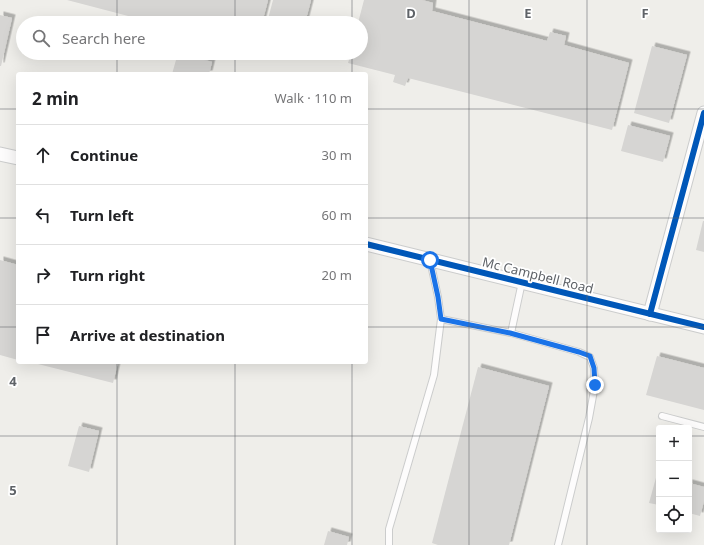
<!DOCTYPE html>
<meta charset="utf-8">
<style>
:root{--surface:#fff;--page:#f6f6f6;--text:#202124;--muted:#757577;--line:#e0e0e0}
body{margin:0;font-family:"Noto Sans",sans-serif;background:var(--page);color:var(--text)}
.controls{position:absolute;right:12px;bottom:12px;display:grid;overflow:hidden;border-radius:4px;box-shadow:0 4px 16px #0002}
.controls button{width:36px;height:36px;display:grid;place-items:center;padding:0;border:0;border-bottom:1px solid var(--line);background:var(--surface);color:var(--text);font:20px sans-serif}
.stop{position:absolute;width:12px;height:12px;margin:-9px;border:3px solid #1a73e8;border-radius:50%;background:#fff}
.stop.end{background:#1a73e8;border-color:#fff;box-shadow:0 1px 4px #0008}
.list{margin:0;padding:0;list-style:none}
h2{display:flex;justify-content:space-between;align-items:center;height:52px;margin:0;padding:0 16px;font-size:17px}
h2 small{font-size:13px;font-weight:400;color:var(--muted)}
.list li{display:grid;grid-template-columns:26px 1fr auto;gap:12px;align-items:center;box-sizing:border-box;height:60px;padding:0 16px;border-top:1px solid var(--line)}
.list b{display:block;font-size:15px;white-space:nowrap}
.list em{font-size:13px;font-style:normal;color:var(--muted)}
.icon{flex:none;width:22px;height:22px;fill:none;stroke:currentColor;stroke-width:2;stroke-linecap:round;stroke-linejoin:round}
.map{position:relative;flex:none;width:704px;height:545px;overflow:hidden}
.search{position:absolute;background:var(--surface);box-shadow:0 4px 16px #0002;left:16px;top:16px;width:352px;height:44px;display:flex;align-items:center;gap:10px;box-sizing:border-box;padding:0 14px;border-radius:22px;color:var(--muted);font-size:15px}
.panel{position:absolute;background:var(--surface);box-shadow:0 4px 16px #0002;left:16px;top:72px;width:352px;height:292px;border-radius:4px}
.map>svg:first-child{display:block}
</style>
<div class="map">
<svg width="704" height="545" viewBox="0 0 704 545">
<defs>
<filter id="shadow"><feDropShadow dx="3.5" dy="-3.5" stdDeviation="0" flood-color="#0004"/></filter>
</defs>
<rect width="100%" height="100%" fill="#efeeea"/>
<!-- building -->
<g fill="#d6d5d3" filter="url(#shadow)">
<path d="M67 0H268L262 23H155Z"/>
<path d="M273 0H311L305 23H267Z"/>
<path d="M364 0H422L433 3 432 11 547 41 550 32 566 36 564 45 629 63 612 130 408 78 405 86 393 82 395 75 348 63 351 53H361V23H358Z"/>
<path d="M0 15 12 18 1 66H0Z"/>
<path d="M652 46 687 55 669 123 634 113Z"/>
<path d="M178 53 212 62 209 74H172Z"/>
<path d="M279 53H298L296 58Z"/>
<path d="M628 125 670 136 663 162 621 151Z"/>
<path d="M703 221H704V252L696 250Z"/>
<path d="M0 260 18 265V360L0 355Z"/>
<path d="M657 356 704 368V410L646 395Z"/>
<path d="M30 362H118L113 383Z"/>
<path d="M478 367 549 386 509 545H438L432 543Z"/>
<path d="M79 426 99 431 89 472 68 466Z"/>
<path d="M657 474 659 475V505L649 503Z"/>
<path d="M689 483 704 487V501L700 516 689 513Z"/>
<path d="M328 531 349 537 347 545H324Z"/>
</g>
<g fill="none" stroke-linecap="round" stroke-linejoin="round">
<!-- lane casing -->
<g stroke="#cbcccc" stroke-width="8">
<g id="lane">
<path d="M430 260 438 297 441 319 511 333 522 282"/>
<path d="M511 333 579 352 590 357 594 368 595 385 589 418 558 545"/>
<path d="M662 416 704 427"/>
<path d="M389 545V529L434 375 441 319"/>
</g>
</g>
<!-- street casing -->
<g stroke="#cbcccc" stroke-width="15">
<g id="street">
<path d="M0 154 18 158"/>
<path d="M366 244 704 327"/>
<path d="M650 314 704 113"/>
</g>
</g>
<!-- lane -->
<use href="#lane" stroke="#fdfcfc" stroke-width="6"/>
<!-- street -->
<use href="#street" stroke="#fdfcfc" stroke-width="13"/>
<!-- cycleway casing -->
<g stroke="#fff" stroke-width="8">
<g id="cycleway">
<path d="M366 244 704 327"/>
<path d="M650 314 704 113"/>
</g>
</g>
<!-- cycleway -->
<use href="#cycleway" stroke="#0057b8" stroke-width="6"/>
</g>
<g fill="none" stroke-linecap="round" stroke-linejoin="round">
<!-- route -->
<path stroke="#1a73e8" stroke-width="5" d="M430 260 438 297 441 319 510 333 579 352 590 356 594 368 595 385"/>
</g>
<!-- grid -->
<path fill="none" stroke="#5f6368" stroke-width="1" stroke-opacity="0.55" d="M117 0V23M235 0V23M352 0V23M469 0V545M587 0V545M117 53V74M235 53V74M352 53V74M0 109H18M366 109H704M0 218H18M366 218H704M0 327H18M366 327H704M117 362V545M235 362V545M352 362V545M0 436H659M689 436H704"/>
<g text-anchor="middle" stroke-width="3.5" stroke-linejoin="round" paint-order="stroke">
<!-- street labels -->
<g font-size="13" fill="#5f6368" stroke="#fff">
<text transform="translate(538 275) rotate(14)" y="5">Mc Campbell Road</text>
</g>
</g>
<g font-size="13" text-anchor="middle" font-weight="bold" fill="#5f6368" stroke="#fff" stroke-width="3.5" stroke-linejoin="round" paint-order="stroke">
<text x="411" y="18">D</text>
<text x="528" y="18">E</text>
<text x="645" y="18">F</text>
<text x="13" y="386">4</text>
<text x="13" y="495">5</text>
</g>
</svg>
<div class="controls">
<button>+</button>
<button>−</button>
<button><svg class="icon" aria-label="locate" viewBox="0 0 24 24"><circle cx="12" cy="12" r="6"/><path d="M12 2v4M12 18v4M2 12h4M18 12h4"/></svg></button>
</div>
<div class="stop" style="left:430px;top:260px"></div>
<div class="stop end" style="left:595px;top:385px"></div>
<div class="search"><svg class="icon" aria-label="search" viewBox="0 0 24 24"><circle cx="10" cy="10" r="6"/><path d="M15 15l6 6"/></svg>Search here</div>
<section class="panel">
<h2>2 min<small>Walk · 110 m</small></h2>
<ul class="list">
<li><svg class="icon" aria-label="ahead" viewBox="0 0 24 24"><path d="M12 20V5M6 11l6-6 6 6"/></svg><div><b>Continue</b></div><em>30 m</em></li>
<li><svg class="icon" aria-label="left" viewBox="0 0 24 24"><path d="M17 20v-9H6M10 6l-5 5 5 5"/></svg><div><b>Turn left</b></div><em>60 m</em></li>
<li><svg class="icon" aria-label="right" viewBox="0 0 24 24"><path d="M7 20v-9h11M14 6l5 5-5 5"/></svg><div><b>Turn right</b></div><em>20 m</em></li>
<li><svg class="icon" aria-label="arrive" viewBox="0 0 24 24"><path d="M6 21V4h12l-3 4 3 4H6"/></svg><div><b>Arrive at destination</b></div></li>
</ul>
</section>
</div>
